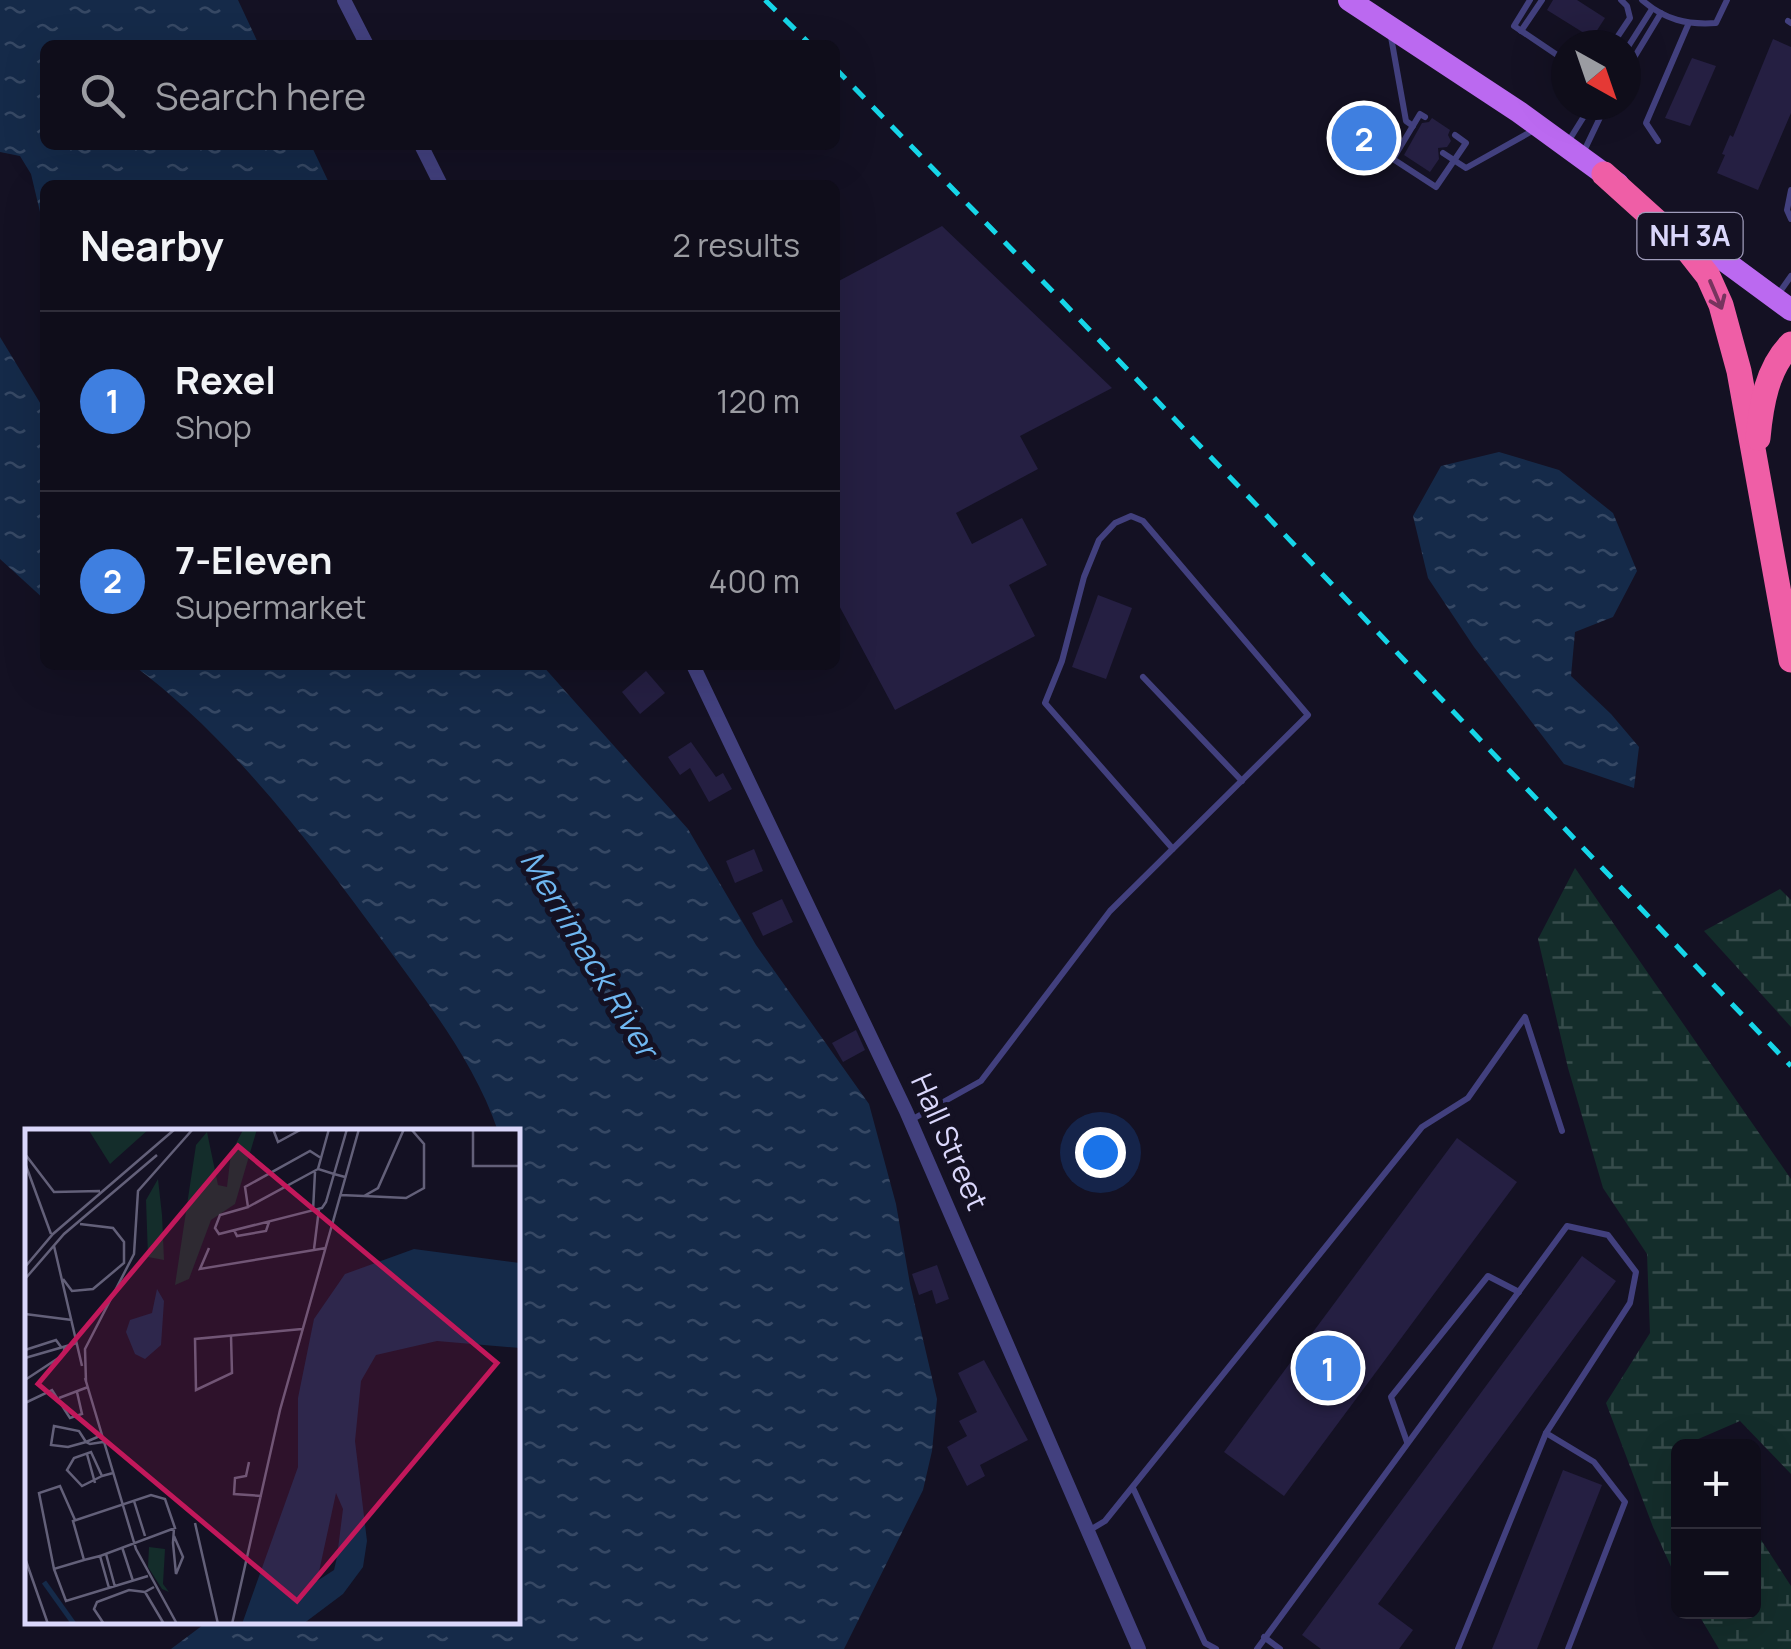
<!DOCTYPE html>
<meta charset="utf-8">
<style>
:root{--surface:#0f0d1a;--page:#181623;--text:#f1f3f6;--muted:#9b9ca2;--line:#2f2d39;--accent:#db2777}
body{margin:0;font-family:Manrope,sans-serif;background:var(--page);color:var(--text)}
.controls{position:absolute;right:30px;bottom:30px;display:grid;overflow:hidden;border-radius:15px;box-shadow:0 10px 40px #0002}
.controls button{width:90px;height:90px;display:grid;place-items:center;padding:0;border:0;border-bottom:2px solid var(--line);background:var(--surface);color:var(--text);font:50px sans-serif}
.compass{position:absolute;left:1551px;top:30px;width:90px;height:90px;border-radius:50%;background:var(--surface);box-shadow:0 10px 40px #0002;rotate:140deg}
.you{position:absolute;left:1100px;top:1152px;width:35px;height:35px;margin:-25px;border:8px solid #fff;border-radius:50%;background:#1a73e8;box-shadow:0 0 0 15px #1a73e833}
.badge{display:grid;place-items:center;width:65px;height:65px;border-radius:50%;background:var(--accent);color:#fff;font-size:32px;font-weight:700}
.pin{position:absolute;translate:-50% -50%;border:5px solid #fff;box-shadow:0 2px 10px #0006}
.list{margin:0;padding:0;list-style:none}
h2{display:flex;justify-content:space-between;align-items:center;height:130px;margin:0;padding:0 40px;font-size:42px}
h2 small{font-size:32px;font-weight:400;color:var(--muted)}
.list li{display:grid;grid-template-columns:65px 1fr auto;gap:30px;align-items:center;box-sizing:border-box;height:180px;padding:0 40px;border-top:2px solid var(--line)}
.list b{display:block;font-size:38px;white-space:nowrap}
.list p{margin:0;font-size:32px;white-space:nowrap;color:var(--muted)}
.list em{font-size:32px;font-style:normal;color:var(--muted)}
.icon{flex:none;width:55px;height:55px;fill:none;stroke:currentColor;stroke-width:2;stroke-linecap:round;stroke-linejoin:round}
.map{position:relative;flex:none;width:1791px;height:1649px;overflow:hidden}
.search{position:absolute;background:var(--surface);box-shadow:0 10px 40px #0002;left:40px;top:40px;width:800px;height:110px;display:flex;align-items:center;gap:25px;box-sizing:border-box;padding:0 35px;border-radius:15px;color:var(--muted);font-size:38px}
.panel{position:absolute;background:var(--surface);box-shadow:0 10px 40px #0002;left:40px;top:180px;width:800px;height:490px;border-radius:15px}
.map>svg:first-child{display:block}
</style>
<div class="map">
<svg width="1791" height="1649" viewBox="0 0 1791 1649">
<defs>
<pattern id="wetland-marsh" width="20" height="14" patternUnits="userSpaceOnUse" patternTransform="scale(2.5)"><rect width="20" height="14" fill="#142d2b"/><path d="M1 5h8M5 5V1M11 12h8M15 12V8" fill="none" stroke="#364b4b"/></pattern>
<pattern id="water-ripples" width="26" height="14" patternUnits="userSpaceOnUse" patternTransform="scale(2.5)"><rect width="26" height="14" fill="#152a49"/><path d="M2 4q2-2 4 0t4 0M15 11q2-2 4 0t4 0" fill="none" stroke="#364864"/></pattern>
</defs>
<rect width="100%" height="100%" fill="#141123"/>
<!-- wetland -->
<g fill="url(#wetland-marsh)">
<path d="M1575 868 1791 1179V1474L1740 1421 1696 1440 1699 1446H1678V1582L1653 1527 1606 1403 1650 1333 1647 1254 1603 1188 1568 1068 1538 939Z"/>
<path d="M1780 889 1791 900V1027L1704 931Z"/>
<path d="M1754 1529 1791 1586V1649H1719L1697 1612H1754Z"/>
</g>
<!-- water -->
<g fill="url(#water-ripples)">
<path d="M0 0H238L259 45H45V145H311L330 185H45V233L31 174 20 156 0 152Z"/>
<path d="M0 337 45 411V600L0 559Z"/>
<path d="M1499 452 1559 470 1613 513 1637 571 1613 617 1575 632 1571 676 1611 714 1639 747 1634 788 1564 764 1474 647 1428 578 1413 516 1441 466Z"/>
<path d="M133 665H542L688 829 756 945 869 1104 896 1204 910 1284 937 1399 932 1451 923 1490 844 1649H171L207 1622H518V1273L522 1201 518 1187V1132L498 1131C474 1061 427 1002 384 943 313 846 229 736 133 665Z"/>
</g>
<!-- building -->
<g fill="#251f42">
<path d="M1553 0H1577L1605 18 1592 38 1547 10Z"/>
<path d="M1773 39 1791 47V113L1758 190 1717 173 1725 155 1722 154 1730 135 1733 137Z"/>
<path d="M1692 58 1716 66 1690 126 1665 118Z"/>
<path d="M1350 114 1392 142 1378 162 1337 135Z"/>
<path d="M1432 118 1450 130 1448 135 1451 141 1447 147 1438 148 1439 159 1430 172 1404 155 1422 123 1429 122Z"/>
<path d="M942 226 1112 388 1020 436 1038 469 956 513 972 544 1022 518 1047 565 1009 585 1035 636 895 710 835 598V283Z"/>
<path d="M1098 595 1132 608 1106 679 1072 667Z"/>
<path d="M646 671 665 693 640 714 622 692Z"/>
<path d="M691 742 716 777 723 773 732 789 709 802 690 768 680 775 668 757Z"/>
<path d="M754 849 763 871 735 883 726 861Z"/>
<path d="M782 899 793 922 763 936 752 913Z"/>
<path d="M856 1030 865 1050 843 1062 832 1043Z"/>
<path d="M1457 1138 1517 1182 1284 1496 1224 1452Z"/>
<path d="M1582 1256 1616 1281 1378 1604 1413 1630 1399 1649H1321L1302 1635Z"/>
<path d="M937 1265 949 1299 936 1304 932 1290 919 1295 912 1274Z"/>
<path d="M984 1360 1028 1440 980 1465 985 1476 967 1486 947 1447 967 1436 959 1421 977 1412 958 1373Z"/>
<path d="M1563 1470 1602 1485 1537 1649H1492Z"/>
</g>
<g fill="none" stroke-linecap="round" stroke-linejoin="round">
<!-- lane -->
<g stroke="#42407e" stroke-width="6">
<path d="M1530 0 1514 26 1566 61"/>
<path d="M1642 0C1665 20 1687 25 1716 23L1727 0"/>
<path d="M1788 21 1791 23"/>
<path d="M1521 31 1542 0"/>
<path d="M1391 37 1406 121 1413 126"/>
<path d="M1612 45 1630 18 1627 6 1621 0"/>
<path d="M1626 50 1652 9"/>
<path d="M1626 71 1661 13"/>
<path d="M1425 117 1420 114 1393 159 1436 187 1466 143 1455 135"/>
<path d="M1658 141 1646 123 1688 25"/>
<path d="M1568 142 1591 105"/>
<path d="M1584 151 1606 105"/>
<path d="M1443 153 1466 168 1534 130"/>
<path d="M1791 190 1787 210 1791 219"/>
<path d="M1779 293 1791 276"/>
<path d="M1143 677 1242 781"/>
<path d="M911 1120 981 1081 1110 911 1308 715 1143 521 1131 516 1115 523 1099 540 1084 577 1062 661 1045 703 1173 849"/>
<path d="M1407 1442 1391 1397 1488 1276 1519 1292"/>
<path d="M1133 1488 1205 1643 1216 1649"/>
<path d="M1090 1530 1105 1521 1422 1127 1468 1098 1525 1017 1562 1131"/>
<path d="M1264 1637 1280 1649"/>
<path d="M1257 1649 1567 1226 1608 1235 1636 1272 1630 1303 1546 1433 1594 1462 1625 1502 1568 1649"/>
<path d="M1458 1649 1546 1433"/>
</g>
<!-- street -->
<g stroke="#42407e" stroke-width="14">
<path d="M344 0 367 45"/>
<path d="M421 145 441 185"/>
<path d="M693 665 906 1111 1139 1649"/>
</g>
<!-- primary -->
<g stroke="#bb69f0" stroke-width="22">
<path d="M1349 0 1519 112 1618 184"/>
<path d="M1673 223 1791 310"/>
</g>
<!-- highway -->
<g stroke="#ef5ea6" stroke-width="25">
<path d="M1604 174 1686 248 1708 276 1721 305 1739 371 1791 660"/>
<path d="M1758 438C1761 405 1767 368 1791 344"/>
</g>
<!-- rail -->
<g stroke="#16d6e8" stroke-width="5" stroke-dasharray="15 12" stroke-linecap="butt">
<path d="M765 0 811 45"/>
<path d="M835 68 1062 301 1791 1066"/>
</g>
</g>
<!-- one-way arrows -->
<defs><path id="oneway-shaft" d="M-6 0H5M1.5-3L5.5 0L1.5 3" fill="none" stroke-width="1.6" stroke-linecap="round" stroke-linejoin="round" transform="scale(2.5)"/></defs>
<use stroke="#77345e" href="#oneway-shaft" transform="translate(1716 295) rotate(67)"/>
<g text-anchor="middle" stroke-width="10" stroke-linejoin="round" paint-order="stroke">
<!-- shield labels -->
<rect fill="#141123" stroke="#9f9cba" stroke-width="2.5" x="1637.5" y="213" width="105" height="46" rx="8"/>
<g font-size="28" font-weight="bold" fill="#dad7fb">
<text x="1690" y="246">NH 3A</text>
</g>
<!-- street labels -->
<g font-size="30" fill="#dad7fb" stroke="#141123">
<text transform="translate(949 1142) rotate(66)" y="10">Hall Street</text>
</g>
<!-- water labels -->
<g font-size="32" font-style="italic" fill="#6fb7f1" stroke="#141123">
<text transform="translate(589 954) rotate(59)" y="11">Merrimack River</text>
</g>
</g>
<!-- overview -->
<g transform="translate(25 1129)">
<rect width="495" height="495" fill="#141123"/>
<path d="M124 0 85 35 63 0ZM232 0 210 75 186 91 164 150 150 156 171 16 182 3 193 56 202 58 206 24 218 1ZM133 50 137 86 139 131 123 128 121 71ZM124 418 140 420 138 455 144 463 137 460 123 438Z" fill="#142d2b"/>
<path d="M389 120 495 134V219L412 212 351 226 336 252 330 312 342 412 338 438 318 465 278 495H217L273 338V269L289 190 320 145ZM311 364 318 380 312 428 309 441 292 452ZM132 160 139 172 136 216 120 230 110 225 101 203 105 191 127 184Z" fill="#152a49" fill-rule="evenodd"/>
<path fill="none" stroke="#152a49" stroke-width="5" d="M19 453 49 495"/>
<path fill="none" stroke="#636079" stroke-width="2.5" d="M248 0 253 13 277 0M448 0V37H495M0 25 29 63 75 62M296 29 304 0M0 34 26 105M320 48 309 45 293 40 296 29 285 22 220 58 223 78 195 86 190 99 194 105 297 79 301 73 309 45 322 0M315 66 339 67 353 59 379 0M339 67 381 69 399 59V15L386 0M223 78 293 40M288 82 290 43M209 101 212 107 241 102 244 93M29 117 57 237M184 119 175 140 301 119M289 120 294 80M0 138 28 105 150 0M0 150 39 105 132 26M38 150 47 162 68 160 99 134V113L88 99 55 95M0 185 47 191M206 207 207 244 171 261 170 210 277 200M0 221 31 211 36 218M0 229 52 214M60 249 111 420 152 495M0 251 38 226 40 217M61 253 60 220 109 125 113 62 168 0M34 269 63 258M0 274 27 261 45 289 57 285 52 263M77 306 61 313 43 318 26 316 29 297 54 302 61 313 65 315 78 313M62 325 70 354M224 333 221 347 210 349 209 365 237 367M77 347 57 357 42 341 49 329 66 323 77 347 88 344M109 372 120 407M50 391 35 357 14 364 29 440 59 431M170 394 193 495M149 407 158 428 151 445 148 414 149 399M97 418 108 452M81 425 90 458M75 427 59 431 48 392 126 366 140 370 150 399 75 427 84 459M0 429 23 495M29 440 41 472 123 447M129 458 120 463 139 495M79 495 69 480 72 473 104 461 120 463M207 495 255 281 334 0"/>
<path fill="#c2185b" fill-opacity="0.15" stroke="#c2185b" stroke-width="5" d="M213 17 472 234 272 472 13 255Z"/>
<rect width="495" height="495" fill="none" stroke="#dad7fb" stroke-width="5"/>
</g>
</svg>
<div class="controls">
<button>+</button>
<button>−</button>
</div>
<svg class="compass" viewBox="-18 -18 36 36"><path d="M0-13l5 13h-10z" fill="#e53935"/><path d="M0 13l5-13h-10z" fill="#9b9ca2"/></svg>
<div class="you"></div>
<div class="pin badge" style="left:1328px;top:1368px;background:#3f7fe0">1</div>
<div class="pin badge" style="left:1364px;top:138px;background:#3f7fe0">2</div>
<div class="search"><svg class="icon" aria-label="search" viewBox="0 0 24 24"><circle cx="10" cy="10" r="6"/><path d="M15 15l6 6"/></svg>Search here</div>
<section class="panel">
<h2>Nearby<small>2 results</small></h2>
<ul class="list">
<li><span class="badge" style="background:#3f7fe0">1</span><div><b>Rexel</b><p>Shop</p></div><em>120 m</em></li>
<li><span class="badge" style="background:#3f7fe0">2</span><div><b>7-Eleven</b><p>Supermarket</p></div><em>400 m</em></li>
</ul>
</section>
</div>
